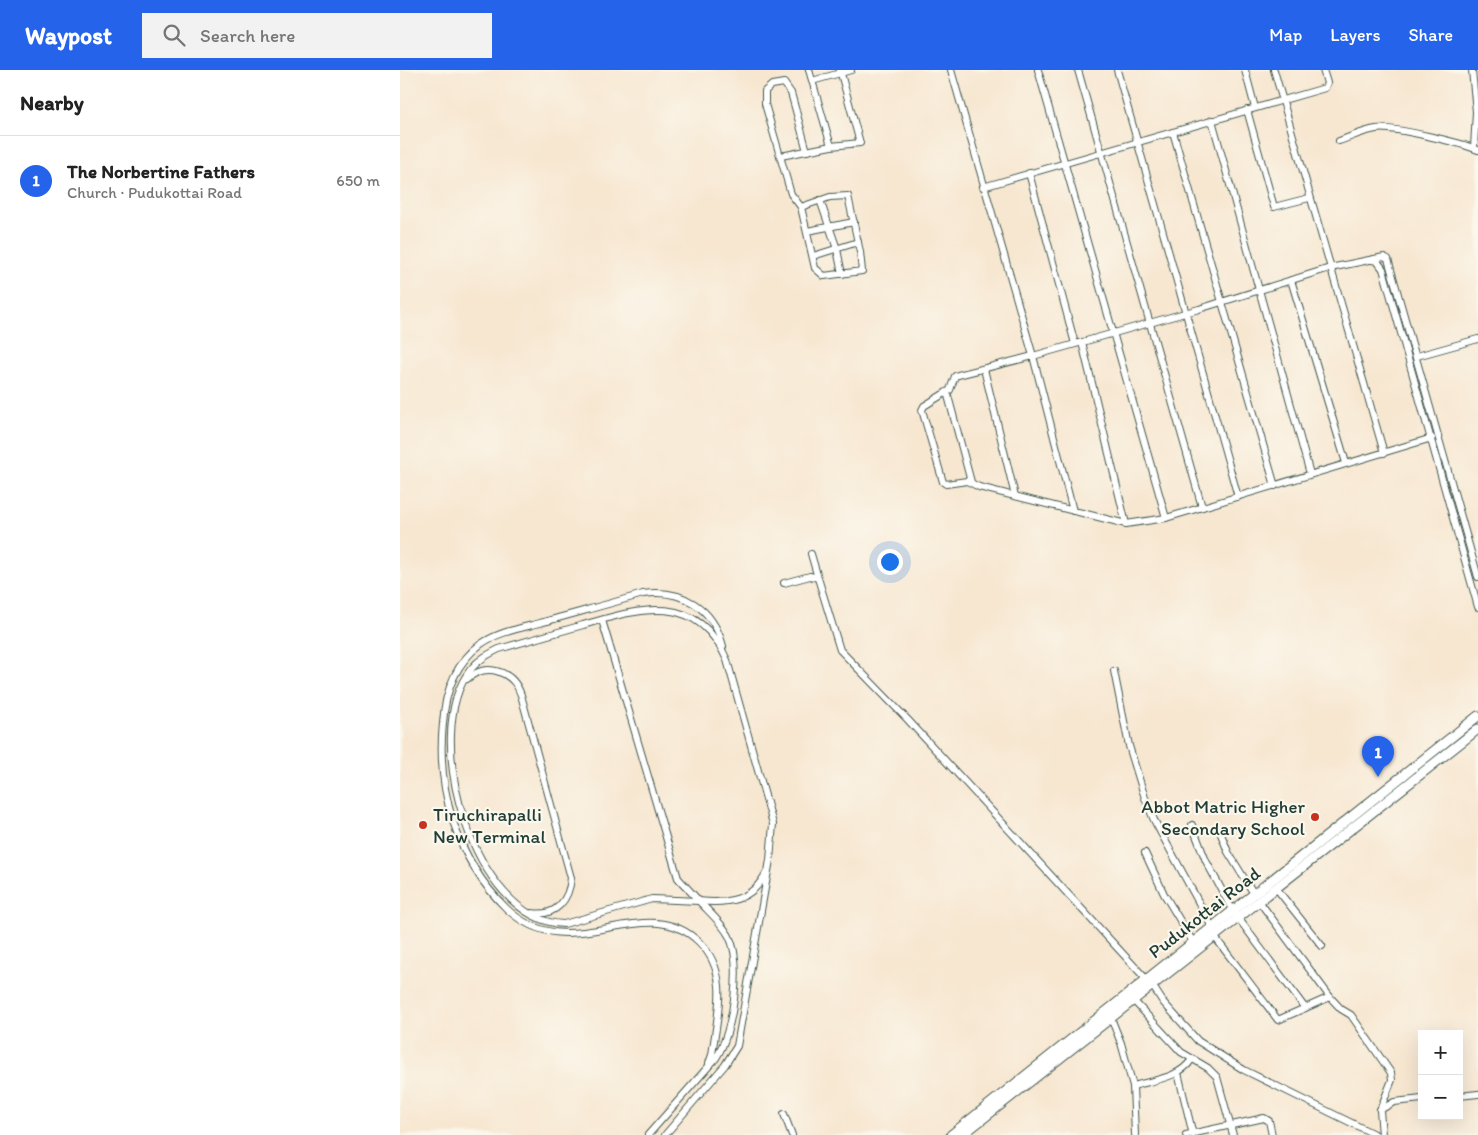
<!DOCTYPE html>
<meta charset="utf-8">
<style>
:root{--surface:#fff;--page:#f2f2f2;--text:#222;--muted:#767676;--line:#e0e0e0;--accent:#2563eb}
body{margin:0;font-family:Itim,sans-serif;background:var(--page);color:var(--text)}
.controls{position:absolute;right:15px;bottom:15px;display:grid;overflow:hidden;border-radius:0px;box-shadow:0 5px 20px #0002}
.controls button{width:45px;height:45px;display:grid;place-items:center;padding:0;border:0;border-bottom:1px solid var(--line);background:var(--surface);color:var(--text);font:25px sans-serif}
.you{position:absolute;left:489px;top:491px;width:18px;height:18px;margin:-12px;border:4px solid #fff;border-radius:50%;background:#1a73e8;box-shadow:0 0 0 8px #1a73e833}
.badge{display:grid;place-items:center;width:32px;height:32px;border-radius:50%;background:var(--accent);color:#fff;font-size:16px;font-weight:700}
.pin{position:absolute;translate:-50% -41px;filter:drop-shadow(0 1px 2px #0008)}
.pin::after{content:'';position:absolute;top:26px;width:18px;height:15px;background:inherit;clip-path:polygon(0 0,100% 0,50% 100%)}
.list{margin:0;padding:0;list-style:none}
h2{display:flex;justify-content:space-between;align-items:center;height:65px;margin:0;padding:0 20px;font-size:21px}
h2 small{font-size:16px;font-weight:400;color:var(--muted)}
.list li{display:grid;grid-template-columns:32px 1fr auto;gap:15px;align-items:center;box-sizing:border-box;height:90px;padding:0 20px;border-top:1px solid var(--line)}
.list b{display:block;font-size:19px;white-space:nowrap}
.list p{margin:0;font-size:16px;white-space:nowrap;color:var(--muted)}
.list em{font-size:16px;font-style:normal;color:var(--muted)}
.icon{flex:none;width:28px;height:28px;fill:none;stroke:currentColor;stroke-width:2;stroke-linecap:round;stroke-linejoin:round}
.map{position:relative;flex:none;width:1078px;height:1065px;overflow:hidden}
header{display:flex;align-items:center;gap:30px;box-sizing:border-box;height:70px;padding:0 25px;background:var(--accent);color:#fff}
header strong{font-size:24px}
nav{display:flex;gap:28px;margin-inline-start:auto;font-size:18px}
.search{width:350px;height:45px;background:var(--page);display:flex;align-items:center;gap:12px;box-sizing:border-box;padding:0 18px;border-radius:0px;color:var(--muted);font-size:19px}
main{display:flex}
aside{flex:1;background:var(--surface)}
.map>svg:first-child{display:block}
</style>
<header>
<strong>Waypost</strong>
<div class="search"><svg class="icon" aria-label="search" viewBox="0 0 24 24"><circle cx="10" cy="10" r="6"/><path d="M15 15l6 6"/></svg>Search here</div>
<nav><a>Map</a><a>Layers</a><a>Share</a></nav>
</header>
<main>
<aside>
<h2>Nearby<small></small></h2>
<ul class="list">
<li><span class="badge">1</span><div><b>The Norbertine Fathers</b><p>Church · Pudukottai Road</p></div><em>650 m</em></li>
</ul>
</aside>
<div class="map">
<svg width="1078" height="1065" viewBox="0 0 1078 1065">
<rect width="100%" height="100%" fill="#fbf7ec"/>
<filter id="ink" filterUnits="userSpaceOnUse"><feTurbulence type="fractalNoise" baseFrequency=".02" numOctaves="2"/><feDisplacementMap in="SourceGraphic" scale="10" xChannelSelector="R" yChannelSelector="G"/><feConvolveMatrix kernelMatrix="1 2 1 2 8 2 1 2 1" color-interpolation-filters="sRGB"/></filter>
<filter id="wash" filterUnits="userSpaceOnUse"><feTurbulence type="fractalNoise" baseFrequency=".0096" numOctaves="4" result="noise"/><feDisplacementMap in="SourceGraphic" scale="20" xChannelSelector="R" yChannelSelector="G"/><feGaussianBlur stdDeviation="1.12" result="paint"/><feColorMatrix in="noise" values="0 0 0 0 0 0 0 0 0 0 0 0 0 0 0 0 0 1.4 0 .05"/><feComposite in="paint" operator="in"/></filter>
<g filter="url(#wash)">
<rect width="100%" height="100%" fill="#f7e7d1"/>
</g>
<g filter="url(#ink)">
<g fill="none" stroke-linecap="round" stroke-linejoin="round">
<!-- minor casing -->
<g stroke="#3f564c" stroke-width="8">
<g id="minor">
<path d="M409 0 431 76"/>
<path d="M551 0 633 286 799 239 930 198 984 187 988 189 1078 507"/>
<path d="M638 0 766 448"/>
<path d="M678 0 802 437"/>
<path d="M717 0 838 427"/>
<path d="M845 0 855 38"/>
<path d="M874 0 984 383"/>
<path d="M1072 0 1076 42 1074 78"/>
<path d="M412 11 451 0"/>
<path d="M847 40 874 137 909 128"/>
<path d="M812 50 910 404"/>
<path d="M773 62 875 416"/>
<path d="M939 71C951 67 963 61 976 59 991 56 1062 73 1078 80"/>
<path d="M381 86 431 76 460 73 440 0"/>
<path d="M629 103 675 274"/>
<path d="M583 117 925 18 927 13 923 0"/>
<path d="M420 130 437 179 442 204"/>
<path d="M401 137 430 127 448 126 460 182 462 201 424 206 415 198 401 137 391 124 365 34V21L372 15 384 13 391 23 407 81"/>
<path d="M407 161 454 152"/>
<path d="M413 186 458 172"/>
<path d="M972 190 977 191 983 199 1078 537"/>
<path d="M891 210 946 393"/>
<path d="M682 272 726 454"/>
<path d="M1017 286 1078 269"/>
<path d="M584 299 615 426"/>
<path d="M547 322 571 412"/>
<path d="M673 441 633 286 558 305 555 306 550 320 524 336 522 340 543 412 546 414 567 411 579 417 726 454 766 448 1032 368"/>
<path d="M411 484 418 508"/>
<path d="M384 513 410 506 418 508 440 580 508 650 746 909"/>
<path d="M202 550 278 808 299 831C327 834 352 831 366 803"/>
<path d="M714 601 729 676 745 728 754 750 812 857"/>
<path d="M67 609C87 592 113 601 121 625L171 808C169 830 156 847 132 843"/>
<path d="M792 755 806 791 833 841 905 938"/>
<path d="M821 764 828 782 854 824"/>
<path d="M745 783 764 824 793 872"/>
<path d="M876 818 922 876"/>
<path d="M859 831 930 927 941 939 951 945 991 1003 992 1010 980 1040 982 1065"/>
<path d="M814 866 878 950 930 927"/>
<path d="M752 915 763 932 798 971 844 1000 976 1065"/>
<path d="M733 930 781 982 808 998 817 1007 833 1065"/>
<path d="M711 948 721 973 733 1016 735 1065"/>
<path d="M309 993 312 985C317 946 331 903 299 872 243 818 171 901 106 838 57 790 36 720 43 653 45 622 55 593 81 574 98 562 121 558 140 553 175 543 209 534 243 524 282 518 313 538 323 576"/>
<path d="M778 1003 793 1065"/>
<path d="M733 1016C754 1010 780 1008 792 989"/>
<path d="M1059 1026 1078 1024"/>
<path d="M980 1040 994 1032 1022 1029"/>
<path d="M384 1044 392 1065"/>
<path d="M248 1065 316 988C333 963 343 894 329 866 322 853 309 842 299 831L252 829 164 854C74 852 19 663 71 599 79 589 89 584 99 579 127 571 155 563 183 555 241 538 297 521 327 590L373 754 370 790 337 976 325 995 265 1065"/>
<path d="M786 1065 864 1048 869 1051 872 1065"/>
</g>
</g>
<!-- highway casing -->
<g stroke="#3f564c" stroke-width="11">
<g id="highway">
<path d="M551 1065 1078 646"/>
<path d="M562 1065 1078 659"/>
</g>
</g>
<!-- minor -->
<use href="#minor" stroke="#fff" stroke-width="6"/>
<!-- highway -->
<use href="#highway" stroke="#fff" stroke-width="9"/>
</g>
</g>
<!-- markers -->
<g fill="#c8321e" stroke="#fbf7ec" stroke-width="2">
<circle cx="915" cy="747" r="5"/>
<circle cx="23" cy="755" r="5"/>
</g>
<g text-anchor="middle" stroke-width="4.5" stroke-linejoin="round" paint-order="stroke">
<!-- poi labels -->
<g font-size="19" fill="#1f3d34" stroke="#fbf7ec" text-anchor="end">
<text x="905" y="743">Abbot Matric Higher<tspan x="905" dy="22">Secondary School</tspan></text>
<text x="33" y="751" text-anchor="start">Tiruchirapalli<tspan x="33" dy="22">New Terminal</tspan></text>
</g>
<!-- street labels -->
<g font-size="19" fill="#1f3d34" stroke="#fbf7ec">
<text transform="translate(804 842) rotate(-38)" y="7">Pudukottai Road</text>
</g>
</g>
</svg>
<div class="controls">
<button>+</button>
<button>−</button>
</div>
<div class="you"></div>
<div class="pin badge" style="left:978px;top:707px">1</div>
</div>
</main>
